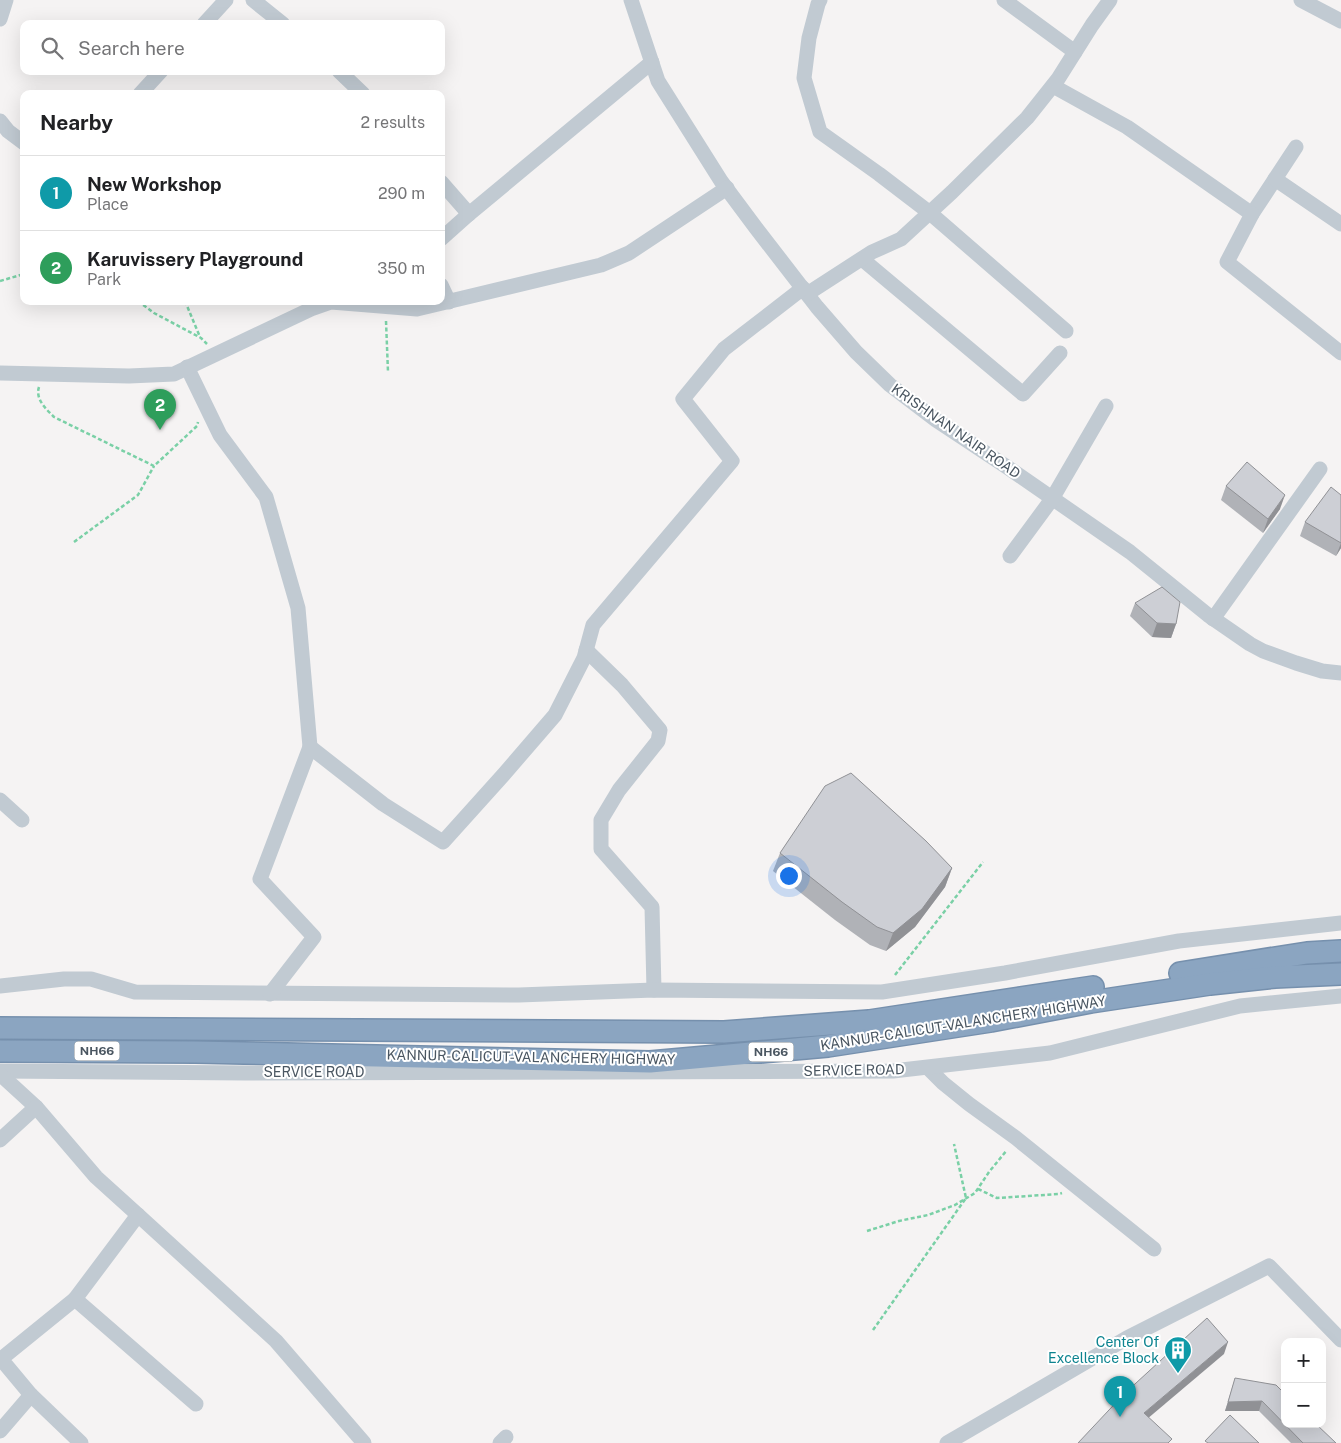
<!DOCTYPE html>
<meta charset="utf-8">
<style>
:root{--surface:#fff;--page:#f2f2f2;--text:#202124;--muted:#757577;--line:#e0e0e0;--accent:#d93025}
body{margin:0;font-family:"Public Sans",sans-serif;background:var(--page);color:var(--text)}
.controls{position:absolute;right:15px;bottom:15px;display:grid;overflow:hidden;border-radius:10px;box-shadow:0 5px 20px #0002}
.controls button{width:45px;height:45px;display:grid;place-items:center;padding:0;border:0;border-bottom:1px solid var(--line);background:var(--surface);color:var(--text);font:25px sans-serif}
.you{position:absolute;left:788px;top:875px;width:18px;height:18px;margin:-12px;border:4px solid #fff;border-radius:50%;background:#1a73e8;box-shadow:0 0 0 8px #1a73e833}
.badge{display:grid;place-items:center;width:32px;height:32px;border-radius:50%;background:var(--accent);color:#fff;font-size:16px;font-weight:700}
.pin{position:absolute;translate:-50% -41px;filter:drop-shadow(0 1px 2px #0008)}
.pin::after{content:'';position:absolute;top:26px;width:18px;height:15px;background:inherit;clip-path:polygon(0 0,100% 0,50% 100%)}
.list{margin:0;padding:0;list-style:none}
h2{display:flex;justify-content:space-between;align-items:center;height:65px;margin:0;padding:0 20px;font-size:21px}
h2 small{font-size:16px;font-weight:400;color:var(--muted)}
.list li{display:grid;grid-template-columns:32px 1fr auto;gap:15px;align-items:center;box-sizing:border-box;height:75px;padding:0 20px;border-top:1px solid var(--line)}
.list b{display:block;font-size:19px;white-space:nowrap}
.list p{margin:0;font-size:16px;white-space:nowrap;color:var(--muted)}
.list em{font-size:16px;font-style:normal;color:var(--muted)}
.icon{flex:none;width:28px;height:28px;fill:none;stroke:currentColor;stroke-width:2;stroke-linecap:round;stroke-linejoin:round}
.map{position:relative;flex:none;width:1341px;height:1443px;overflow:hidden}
.search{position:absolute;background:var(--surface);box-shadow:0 5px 20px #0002;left:20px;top:20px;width:425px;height:55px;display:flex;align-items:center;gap:12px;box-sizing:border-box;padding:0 18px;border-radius:10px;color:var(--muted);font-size:19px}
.panel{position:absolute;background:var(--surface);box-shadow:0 5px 20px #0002;left:20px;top:90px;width:425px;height:215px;border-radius:10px}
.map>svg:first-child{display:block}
</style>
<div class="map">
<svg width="1341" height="1443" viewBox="0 0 1341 1443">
<rect width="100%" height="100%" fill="#f5f3f3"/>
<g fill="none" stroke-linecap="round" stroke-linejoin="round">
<!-- highway casing -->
<g stroke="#7690ad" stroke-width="24">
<g id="highway">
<path d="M1180 973 1307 953 1341 951"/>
<path d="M0 1028 724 1032 869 1021 1093 987"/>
<path d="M0 1051 195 1052 650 1062 828 1046 991 1021 1091 1002 1210 984 1275 977 1341 974"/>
</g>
</g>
<!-- path -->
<g stroke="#7ad0a6" stroke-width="2.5" stroke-dasharray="4 2.5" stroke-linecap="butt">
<path d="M0 281 24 274"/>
<path d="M138 301 154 313 201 338 207 344"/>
<path d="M185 301 200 337"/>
<path d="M386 321 388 372"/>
<path d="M39 387C35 399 46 409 54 417L154 466 197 426 198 422"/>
<path d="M74 542 138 495 154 466"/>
<path d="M895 975 983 862"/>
<path d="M978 1189 997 1198 1059 1194 1062 1193"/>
<path d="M867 1231 899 1221 928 1215 955 1205 975 1193 989 1172 1007 1150"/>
<path d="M873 1330 966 1198 954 1144"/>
</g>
<!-- minor -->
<g stroke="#c1cad2" stroke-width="15">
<path d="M253 0 283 24"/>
<path d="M631 0 658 81 721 181 756 228 817 307 856 352 890 385 936 420 1007 467 1130 552 1208 615 1250 644 1263 651 1296 663 1322 671 1341 673"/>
<path d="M820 0 818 4 809 38 804 78 820 132 879 174 930 213 1066 331"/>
<path d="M1004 0 1075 52"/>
<path d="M1301 0 1341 21"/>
<path d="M0 19 6 0"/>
<path d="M204 24 226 0"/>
<path d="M339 71 363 94"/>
<path d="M1053 86 1127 127 1252 214 1296 147"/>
<path d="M140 94 161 71"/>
<path d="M0 121 8 131 24 143"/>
<path d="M1275 179 1341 224"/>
<path d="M441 182 469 214"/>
<path d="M1252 214 1227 262 1341 353"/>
<path d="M441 239 469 214 652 62"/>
<path d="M862 259 1023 394 1060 353"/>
<path d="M441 285 449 302"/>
<path d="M807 294 872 252 901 239 952 192 1027 118 1058 79 1092 25 1110 0"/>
<path d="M187 367 220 435 266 497 298 608 310 747"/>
<path d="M0 373 129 376 174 374 311 309 331 302 417 309 601 265 629 253 727 188"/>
<path d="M1010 556 1052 499 1106 406"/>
<path d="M1213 619 1320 469"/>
<path d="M586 650 622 685 660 730 658 741 619 790 601 820V849L652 907 654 990"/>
<path d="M0 800 22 820"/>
<path d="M0 986 64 979H91L135 992 519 995 654 990 882 992 1005 973 1179 941 1341 923"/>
<path d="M270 994 314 937 260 879 310 747 383 804 443 842 505 773 555 715 584 658 593 625 732 461 683 399 724 349 803 288"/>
<path d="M928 1068 943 1083 969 1104 1016 1138 1154 1249"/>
<path d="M0 1071 245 1073 893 1071 1050 1053 1240 1006 1341 996"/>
<path d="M0 1074 36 1107 96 1177 138 1215"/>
<path d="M0 1140 36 1107"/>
<path d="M75 1299 196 1404"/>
<path d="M31 1395 1 1359 75 1299 138 1215 276 1341 364 1443"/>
<path d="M0 1431 31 1395 81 1443"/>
<path d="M500 1443 506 1437"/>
<path d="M947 1443 1127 1338 1269 1266 1341 1340"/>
</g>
<!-- highway -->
<use href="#highway" stroke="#8ba5c1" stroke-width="21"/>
</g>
<!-- wall -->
<g fill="#b0b2b7">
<path d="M1226 486 1280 509 1263 533 1221 500Z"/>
<path d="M1341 495V548L1336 556 1300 536 1305 522Z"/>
<path d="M1135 603 1176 624 1171 638 1152 637 1130 616Z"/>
<path d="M780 853 952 868 945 887 915 927 886 951 870 945 835 920 773 871Z"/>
<path d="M1235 1378 1336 1443H1291L1259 1411H1225Z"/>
</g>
<!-- shaded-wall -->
<g fill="#909195">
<path d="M1285 495 1280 509 1263 533 1268 519Z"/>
<path d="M1341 542V548L1336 556 1341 543Z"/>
<path d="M1157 623 1176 624 1171 638 1152 637Z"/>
<path d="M952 868 945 887 915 927 886 951 893 933Z"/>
<path d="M1228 1342 1224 1354 1140 1425 1144 1413Z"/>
<path d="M1262 1401 1259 1411H1225L1228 1402Z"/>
</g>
<!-- building -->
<g fill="#cdcfd5" stroke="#909195">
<path d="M1247 462 1285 495 1268 519 1226 486Z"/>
<path d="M1331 487 1341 495V543L1305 522Z"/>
<path d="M1162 587 1180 602 1176 624 1157 623 1135 603Z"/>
<path d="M851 773 926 841 952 868 922 909 893 933 877 927 842 902 780 853 825 786Z"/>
<path d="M1207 1318 1228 1342 1144 1413 1172 1439 1168 1443H1078L1124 1394Z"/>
<path d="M1235 1378 1276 1385 1285 1394V1424H1316L1336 1443H1303L1262 1401 1228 1402Z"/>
<path d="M1230 1415 1259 1443H1208L1205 1441Z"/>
</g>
<!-- icons -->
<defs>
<g id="building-pin" transform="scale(1.4375)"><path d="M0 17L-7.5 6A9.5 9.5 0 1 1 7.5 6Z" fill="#0f9aa8" stroke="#fff"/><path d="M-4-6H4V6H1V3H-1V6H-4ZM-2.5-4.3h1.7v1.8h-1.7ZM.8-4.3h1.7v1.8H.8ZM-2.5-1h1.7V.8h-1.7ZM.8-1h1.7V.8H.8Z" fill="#fff"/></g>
</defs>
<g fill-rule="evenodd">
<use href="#building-pin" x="1178" y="1350"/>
</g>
<g text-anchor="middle" stroke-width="4" stroke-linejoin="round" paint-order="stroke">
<!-- shield labels -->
<g fill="#fff" stroke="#808990" stroke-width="1">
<rect x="74.5" y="1041.5" width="45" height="19" rx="4"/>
<rect x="748.5" y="1042.5" width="45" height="19" rx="4"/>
</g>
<g font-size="12" font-weight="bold" fill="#4a5661">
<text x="97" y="1055">NH66</text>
<text x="771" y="1056">NH66</text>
</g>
<!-- street labels -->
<g font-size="14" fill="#4a5661" stroke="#fff">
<text transform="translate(956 431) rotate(35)" y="5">KRISHNAN NAIR ROAD</text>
<text transform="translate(963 1023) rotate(-9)" y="5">KANNUR-CALICUT-VALANCHERY HIGHWAY</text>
<text transform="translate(531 1057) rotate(1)" y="5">KANNUR-CALICUT-VALANCHERY HIGHWAY</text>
<text transform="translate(854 1070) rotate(-1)" y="5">SERVICE ROAD</text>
<text x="314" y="1077">SERVICE ROAD</text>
</g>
<!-- culture labels -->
<g font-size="14" fill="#0d838f" stroke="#fff" text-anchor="end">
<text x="1159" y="1347">Center Of<tspan x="1159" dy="16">Excellence Block</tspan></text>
</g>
</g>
</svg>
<div class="controls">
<button>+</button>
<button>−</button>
</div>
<div class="you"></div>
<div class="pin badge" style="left:1120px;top:1417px;background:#0f9aa8">1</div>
<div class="pin badge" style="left:160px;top:430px;background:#2e9e5b">2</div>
<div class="search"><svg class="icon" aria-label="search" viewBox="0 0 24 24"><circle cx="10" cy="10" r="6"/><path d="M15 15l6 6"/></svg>Search here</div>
<section class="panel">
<h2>Nearby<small>2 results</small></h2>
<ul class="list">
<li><span class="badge" style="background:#0f9aa8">1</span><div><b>New Workshop</b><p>Place</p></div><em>290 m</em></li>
<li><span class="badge" style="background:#2e9e5b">2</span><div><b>Karuvissery Playground</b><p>Park</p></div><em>350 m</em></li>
</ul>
</section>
</div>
